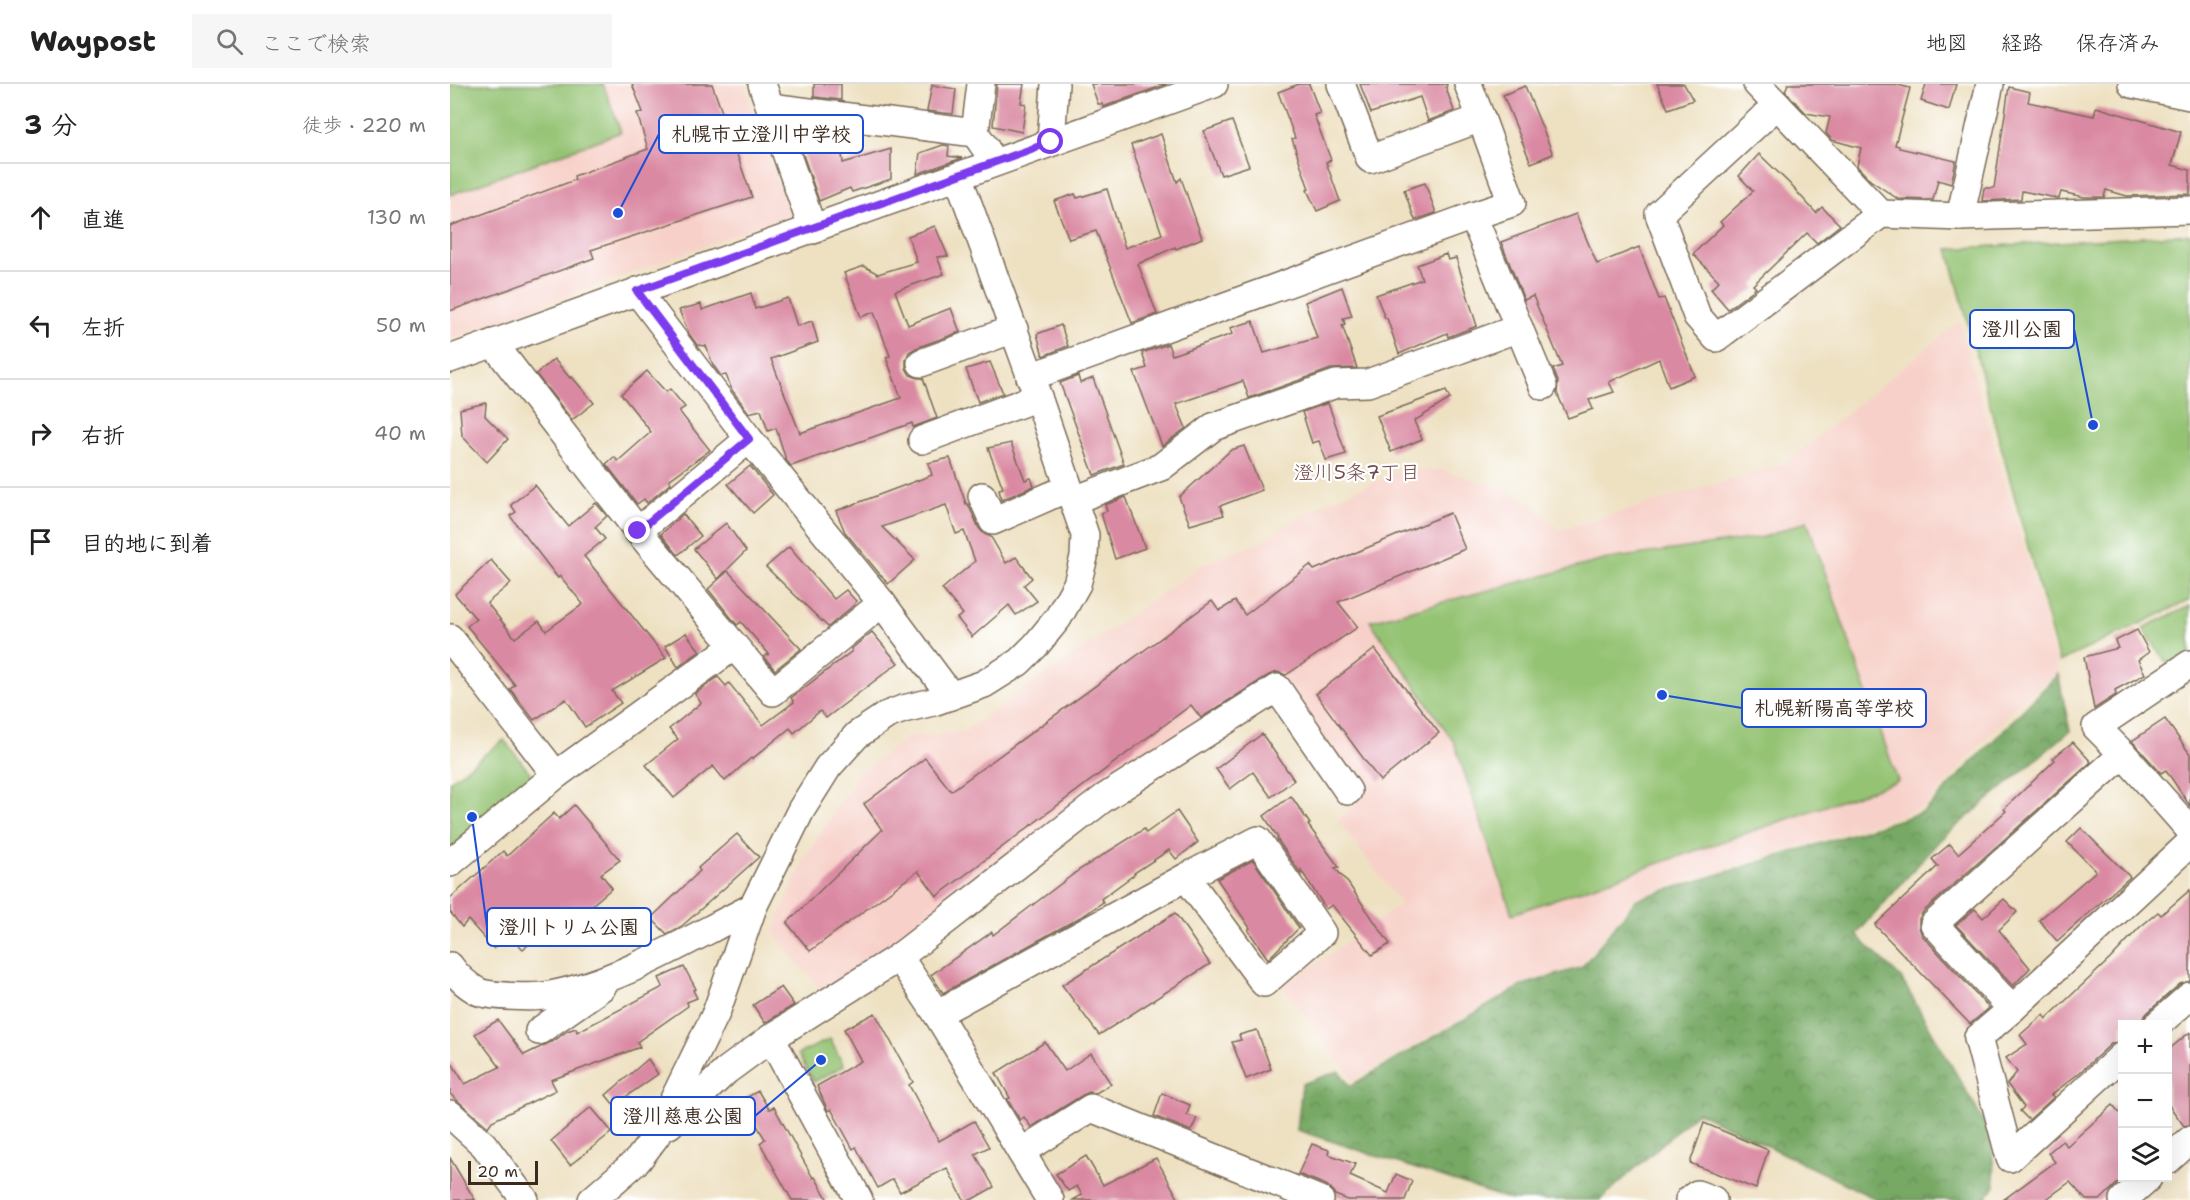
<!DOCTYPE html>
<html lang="ja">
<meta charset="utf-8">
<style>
:root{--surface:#fff;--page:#f6f6f6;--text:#222;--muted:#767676;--line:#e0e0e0}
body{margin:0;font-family:"Shantell Sans","Klee One",sans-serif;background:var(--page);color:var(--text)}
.controls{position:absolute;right:18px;bottom:18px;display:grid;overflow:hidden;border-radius:0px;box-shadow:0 6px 24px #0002}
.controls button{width:54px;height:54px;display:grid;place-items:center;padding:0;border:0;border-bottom:2px solid var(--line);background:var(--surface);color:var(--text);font:30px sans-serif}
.scale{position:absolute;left:18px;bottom:15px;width:70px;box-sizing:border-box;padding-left:6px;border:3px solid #3b2a1e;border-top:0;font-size:16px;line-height:21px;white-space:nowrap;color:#3b2a1e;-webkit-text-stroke:4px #fff;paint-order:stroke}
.stop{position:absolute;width:18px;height:18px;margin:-14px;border:4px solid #7c3aed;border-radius:50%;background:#fff}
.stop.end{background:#7c3aed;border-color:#fff;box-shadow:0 2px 6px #0008}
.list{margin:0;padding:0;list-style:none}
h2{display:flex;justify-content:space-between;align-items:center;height:78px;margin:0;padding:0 24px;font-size:26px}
h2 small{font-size:20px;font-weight:400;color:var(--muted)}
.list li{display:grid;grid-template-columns:39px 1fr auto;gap:18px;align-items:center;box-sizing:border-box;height:108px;padding:0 24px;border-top:2px solid var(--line)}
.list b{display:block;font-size:22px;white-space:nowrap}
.list em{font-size:20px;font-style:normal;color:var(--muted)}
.icon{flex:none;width:33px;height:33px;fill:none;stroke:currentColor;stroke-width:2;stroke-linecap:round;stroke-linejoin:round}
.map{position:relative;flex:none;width:1740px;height:1116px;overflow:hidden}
header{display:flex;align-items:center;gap:36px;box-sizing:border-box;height:84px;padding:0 30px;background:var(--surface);border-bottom:2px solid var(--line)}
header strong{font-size:28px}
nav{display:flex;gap:33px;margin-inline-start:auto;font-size:21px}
.search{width:420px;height:54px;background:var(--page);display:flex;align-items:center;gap:15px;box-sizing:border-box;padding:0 21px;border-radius:0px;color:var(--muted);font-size:22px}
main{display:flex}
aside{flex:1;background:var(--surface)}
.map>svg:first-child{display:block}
</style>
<header>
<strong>Waypost</strong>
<div class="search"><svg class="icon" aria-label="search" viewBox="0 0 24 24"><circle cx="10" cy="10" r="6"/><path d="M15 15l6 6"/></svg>ここで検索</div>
<nav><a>地図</a><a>経路</a><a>保存済み</a></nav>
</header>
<main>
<aside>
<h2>3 分<small>徒歩 · 220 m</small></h2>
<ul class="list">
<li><svg class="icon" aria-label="ahead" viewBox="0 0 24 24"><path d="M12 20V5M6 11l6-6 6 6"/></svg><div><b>直進</b></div><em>130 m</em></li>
<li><svg class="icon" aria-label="left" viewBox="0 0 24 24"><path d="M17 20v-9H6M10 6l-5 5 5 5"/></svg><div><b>左折</b></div><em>50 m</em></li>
<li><svg class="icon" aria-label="right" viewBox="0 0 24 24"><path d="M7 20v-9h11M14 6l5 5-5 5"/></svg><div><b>右折</b></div><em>40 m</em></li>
<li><svg class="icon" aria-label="arrive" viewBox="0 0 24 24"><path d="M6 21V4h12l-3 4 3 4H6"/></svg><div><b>目的地に到着</b></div></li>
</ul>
</aside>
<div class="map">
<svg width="1740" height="1116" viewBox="0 0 1740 1116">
<defs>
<pattern id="forest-crowns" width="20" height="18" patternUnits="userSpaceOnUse" patternTransform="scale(1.5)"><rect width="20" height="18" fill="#77a965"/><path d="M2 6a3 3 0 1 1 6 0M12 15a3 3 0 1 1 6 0" fill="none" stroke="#638a53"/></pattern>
</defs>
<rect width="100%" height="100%" fill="#fff"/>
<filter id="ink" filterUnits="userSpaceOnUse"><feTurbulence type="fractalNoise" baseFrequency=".0167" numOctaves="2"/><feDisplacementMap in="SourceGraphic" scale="12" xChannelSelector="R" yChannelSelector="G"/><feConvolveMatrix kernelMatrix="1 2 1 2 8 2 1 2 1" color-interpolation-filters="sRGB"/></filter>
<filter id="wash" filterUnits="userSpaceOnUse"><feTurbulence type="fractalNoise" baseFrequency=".008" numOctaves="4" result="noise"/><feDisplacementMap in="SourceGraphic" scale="24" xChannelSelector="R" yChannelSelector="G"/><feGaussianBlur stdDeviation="1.35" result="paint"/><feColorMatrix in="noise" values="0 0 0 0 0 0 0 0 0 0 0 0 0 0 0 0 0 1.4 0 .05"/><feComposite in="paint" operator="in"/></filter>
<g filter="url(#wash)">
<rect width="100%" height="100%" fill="#eee1c2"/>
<!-- built -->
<g fill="#f7d1c9">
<path d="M0 0H294L338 126 336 132 0 255Z"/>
<path d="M1509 238 1609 587 1566 621 1474 724 1185 813 1130 881 1073 899 903 996 833 903 951 820 888 737 914 710 840 602 382 919 323 848 353 777 410 688 458 653 514 648 752 481 806 460 871 421 949 387 990 386 1049 403 1080 418 1109 446 1334 380Z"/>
</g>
<!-- green -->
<g fill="#94c373" stroke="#687648" stroke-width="1.5">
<path d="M0 0H153L171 48 0 111Z"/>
<path d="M1740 150V516L1609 578 1498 165Z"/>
<path d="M1357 437 1448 697 1062 830 1004 658 920 537 1158 475 1314 453Z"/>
<path d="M1740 522V578L1723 589 1693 544Z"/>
<path d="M54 656 89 700 0 766V697Z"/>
<path d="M380 955 394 982 364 998 348 970Z"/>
</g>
<!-- forest -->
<path fill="url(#forest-crowns)" stroke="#596a42" stroke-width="1.5" d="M1608 590 1620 647 1490 756 1406 851 1451 894 1541 1050 1545 1102 1534 1116H1428L1248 1028 1150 1116H1061L847 1046 852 1000 889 987 900 1002 1073 901 1132 883 1187 815 1474 728Z"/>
<g id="blocks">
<!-- building -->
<g fill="#da89a2">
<path d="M182 0H262L302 113 141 166 144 174 0 227V142L125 96 124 92 198 65 187 29 193 28Z"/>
<path d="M364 0H391V16L364 13Z"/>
<path d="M547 0H574L571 19 576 20 572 48 543 42Z"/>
<path d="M641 0H717L653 23 652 20H648Z"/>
<path d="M849 0H859L870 29 864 31 881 76 876 78 890 117 867 127 857 106 859 105 842 55 845 54 828 8Z"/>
<path d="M910 0H997L996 4 1004 27 978 37 970 13 921 29Z"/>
<path d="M1207 0H1234L1243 16 1218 25Z"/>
<path d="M1338 0H1444L1460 4 1445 61 1449 62V64L1506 77 1501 100 1488 96 1483 116 1448 115 1420 96 1407 82 1411 64 1382 56 1376 49 1380 33 1356 29 1335 7Z"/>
<path d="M1476 0H1506L1499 26 1471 17Z"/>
<path d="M482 1 506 5 503 30 477 27Z"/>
<path d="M1075 2 1103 70 1081 79 1053 11Z"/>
<path d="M1559 3 1580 8 1578 18 1644 32 1646 23 1731 48 1722 81 1740 86V110L1677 112 1656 106 1654 113H1634L1611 108 1609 114H1606L1572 107 1571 115 1532 117 1534 104H1544Z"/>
<path d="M782 37 799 82 771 91 754 47Z"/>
<path d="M711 50 727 98 731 94 752 154 726 165 725 163 688 180 707 230 682 239 646 147 619 155 604 117 625 110 627 114 657 105 675 164 712 150 681 61Z"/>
<path d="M391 61 393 79 441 65V95L402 108 400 104 369 117 350 62Z"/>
<path d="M493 61 499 62 498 72 512 74 467 90 470 69Z"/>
<path d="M1309 70 1339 99 1366 129 1372 123 1390 141 1367 159 1357 149 1303 201 1306 204 1278 225 1261 205 1269 197 1243 170 1273 141 1270 138 1303 107 1289 92Z"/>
<path d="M975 99 986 129 965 136 954 106Z"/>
<path d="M1126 130 1147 180 1189 163 1209 215 1214 214 1245 292 1219 303 1209 275 1159 298 1164 308 1139 316 1143 325 1118 334 1107 309 1108 297 1103 285 1112 282 1083 212 1074 216 1051 158Z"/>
<path d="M485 142 498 172 487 173 494 190 445 207 458 241 501 224 510 248 466 264 459 268 456 276V284L460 291 468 294H473L487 334 463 343 462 339 341 382 336 376 326 344 318 347 311 326 299 329 282 306 276 291 271 292 263 281 256 262 247 261 239 250 229 226 251 220 252 226 301 209 305 225 338 214 347 242 362 237 368 258 321 275 350 349 451 314 436 273 440 272 424 228 411 233 394 189 414 182 428 190 467 178 458 152Z"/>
<path d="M996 170 998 176 1006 174 1027 242 998 253 997 249 949 270 937 234H935L926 211 972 195 967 181Z"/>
<path d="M892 203 902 232 893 234 895 240 892 241 907 284 881 285 799 314 793 297 726 320 736 344 712 362 684 288 697 284 692 269 718 260 722 271 782 250 780 244 803 237 814 269 867 254 855 218Z"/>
<path d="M611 241 618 262 593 272 587 250Z"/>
<path d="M104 275 120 294 122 293 144 319 122 336 86 290Z"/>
<path d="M540 278 553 309 528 318 516 285Z"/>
<path d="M197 287 216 308 220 305 235 323 229 327 260 366 219 396 221 399 197 419 194 415 187 420 156 380 164 373 168 377 201 348 171 310Z"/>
<path d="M628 292 630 299 643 294 674 380 644 391 610 299Z"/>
<path d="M996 307 1000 315 964 337 972 355 941 368 927 332Z"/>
<path d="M36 319 35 332 58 355 37 378 12 352 10 325Z"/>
<path d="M878 319 896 370 876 376 869 357 862 359 852 328Z"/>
<path d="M561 359 575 396 581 394 584 402 551 416 549 405 553 404 538 364Z"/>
<path d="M794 362 812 406 770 422 774 431 740 441 729 413 781 366Z"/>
<path d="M500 374 516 420H518L529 444 534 450 541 453 556 479 566 473 582 494 574 501 587 517 566 531 559 521 522 553 507 534 513 530 492 505 525 477 514 447 506 450 496 421 432 443 465 476 438 500 395 448 386 427 482 391 478 379Z"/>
<path d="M300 382 323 411 303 429 278 400Z"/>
<path d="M85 401 118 442 146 419 157 432 145 443 155 455 134 472 216 574 162 607 171 619 135 643 116 615 84 636 60 605 65 601 17 542 26 535 5 510 41 476 61 499 37 519 65 554 89 537 96 547 133 520 110 492 108 494 60 432 66 428 61 421Z"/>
<path d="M676 413 695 464 665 475 651 429 657 427 655 421Z"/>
<path d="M1000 429 1015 465 888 518 908 543 836 591 827 588 819 591 751 634 741 621 487 812 468 787 360 867 337 839 432 746 414 720 475 674 501 707 762 517 769 527 785 517 795 531 860 481 864 486Z"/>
<path d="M233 430 251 452 228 471 211 450Z"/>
<path d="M276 439 296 467 268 495 244 465Z"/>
<path d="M339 463 384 515 396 506 406 517 404 521 378 543 316 483Z"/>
<path d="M278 487 351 565 325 586 314 573 319 570 291 538 287 541 258 505Z"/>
<path d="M1687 546 1699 568 1688 576 1695 590 1665 606 1666 611 1644 625 1634 573 1668 564 1665 557Z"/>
<path d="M422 548 448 579 376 634 370 627 344 649 340 644 302 675 301 674 275 697 263 682 224 714 196 681 228 655 219 645 251 619 245 610 268 593 276 602 279 599 313 641 344 618 341 614 402 567 401 565Z"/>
<path d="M236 549 250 567 228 583 215 562Z"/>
<path d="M925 565 989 649 930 697 866 610Z"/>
<path d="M1715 635 1740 670V722L1716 686 1711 689 1682 657Z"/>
<path d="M812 650 844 696 821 713 803 688 780 705 766 685Z"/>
<path d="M1623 658 1641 678 1473 828 1469 835V843L1472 851 1539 924 1520 940 1425 841 1488 782 1482 775 1500 760 1508 770 1556 727 1554 725 1605 676 1603 674Z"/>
<path d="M841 712 860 740 858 741 889 783 885 784 898 799 940 860 922 871 882 821 876 825 851 786V790L827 755 828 754 814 732Z"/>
<path d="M124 721 170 776 151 790 162 804 113 846 106 839 73 865 59 851 44 865 18 836 12 843 0 828V814L53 767 57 772 104 729 109 735Z"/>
<path d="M727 727 748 758 726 775 719 766 684 789 685 790 651 815 653 818 636 830 493 909 481 891 542 848 543 851 629 786 694 745 696 749Z"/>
<path d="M1631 744 1680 793 1607 857 1589 836 1646 787 1617 758Z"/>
<path d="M287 750 309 773 232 842 217 850 201 834 250 787 248 784Z"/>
<path d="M803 776 849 844 818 875 798 846 800 844 767 795Z"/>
<path d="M1740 806V897L1730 900 1698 928 1693 934V940H1672V957L1661 960 1628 990 1601 1011 1604 1013 1579 1036 1570 1027 1574 1023 1557 1000 1567 988 1556 974 1577 960 1570 951 1593 931 1596 935 1660 875 1689 844 1708 828 1711 831Z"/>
<path d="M1554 815 1567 828 1549 846 1580 884 1563 902 1506 841 1525 825 1533 834Z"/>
<path d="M725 829 760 880 649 951 612 901Z"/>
<path d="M234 883 246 905 243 906 247 914 237 918 238 922 187 958 190 963 101 996 106 1006 42 1037 38 1043 0 1010V976L15 1000 50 983 25 950 48 936 74 971 105 956 117 947 126 944 127 948 213 903 209 894Z"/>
<path d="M331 903 344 921 315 939 303 921Z"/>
<path d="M425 929 463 998 459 1001 489 1057 524 1037 539 1063 525 1070 544 1103 521 1116H514L497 1084 450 1108 443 1095 428 1104 406 1063 403 1065 381 1025 378 1027 367 1002 411 977 394 945Z"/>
<path d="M807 946 821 985 796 995 782 958 791 956 789 951Z"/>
<path d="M1740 948V1041L1734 1042 1718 1020V966Z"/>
<path d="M595 958 615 987 641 969 661 1000 646 1009 639 1008 633 1011 581 1043 574 1033 570 1036 557 1015 560 1014 546 989Z"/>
<path d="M198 975 208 990 164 1021 156 1011Z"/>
<path d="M308 1007 319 1025 324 1023 363 1094 365 1093 378 1116H342L310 1059 315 1055 292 1016Z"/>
<path d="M712 1009 740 1021 737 1031 747 1034 741 1047 704 1032Z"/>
<path d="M1663 1021 1672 1032V1095L1650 1116H1636L1620 1098 1595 1116H1553L1605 1078 1598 1069 1612 1057 1617 1062Z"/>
<path d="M141 1023 162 1048 120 1081 101 1057Z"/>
<path d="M1254 1039 1318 1066 1306 1105 1240 1079Z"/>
<path d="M862 1060 879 1066 878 1070 905 1080 900 1092 938 1109 946 1090 962 1097 955 1116H898L885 1111 882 1106 876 1101 848 1090Z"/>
<path d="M636 1072 653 1101 706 1074 729 1116H623L632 1111 627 1102 618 1107 606 1090Z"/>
<path d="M0 1074 25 1116H0Z"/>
</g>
</g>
</g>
<g filter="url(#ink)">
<use href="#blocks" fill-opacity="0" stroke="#7a6a57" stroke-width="1.5"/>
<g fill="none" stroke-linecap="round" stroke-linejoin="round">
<!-- minor casing -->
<g stroke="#7a6a57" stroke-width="30">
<g id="minor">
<path d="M312 0 363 146"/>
<path d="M531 0 525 49 536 65"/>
<path d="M891 0 920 75 1031 34 1018 0"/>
<path d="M1307 0 1431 130 1510 133 1740 126"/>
<path d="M1682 0 1740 12"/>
<path d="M1327 21 1209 130 1247 232 1266 254 1431 130"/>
<path d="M320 23 525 49"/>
<path d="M601 58 605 0"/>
<path d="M1510 133 1540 0"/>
<path d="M187 207 299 355 432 519 501 612"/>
<path d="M1069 244 1093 302"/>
<path d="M43 259 188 447 323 608 432 519"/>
<path d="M0 275 764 0"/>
<path d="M471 279 564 245"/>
<path d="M580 293 1023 132"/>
<path d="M472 356 588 313"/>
<path d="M532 412 543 437 618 404"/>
<path d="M624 416 711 383 763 343 886 300 918 299 1069 244 1023 132 1062 119 1031 34"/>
<path d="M188 447 299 355"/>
<path d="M0 554 106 691"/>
<path d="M1740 580 1646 643 1673 670 1740 746"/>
<path d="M1673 670 1484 840 1562 925 1740 759"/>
<path d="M0 779 106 691 284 562"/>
<path d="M449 873 487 930 600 1116"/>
<path d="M0 882C6 891 17 901 27 907 38 913 87 914 100 911 170 898 239 855 303 823"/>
<path d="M1562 925 1528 954 1560 1074 1672 972"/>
<path d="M487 930 736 793 808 756 872 849 814 899 736 793"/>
<path d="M1708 940 1740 912"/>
<path d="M89 947 152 903"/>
<path d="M321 954 409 1116"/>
<path d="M0 1030 34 1061 75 1116"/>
<path d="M219 1041 276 987 321 954 449 873 654 714 827 604 898 707"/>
<path d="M571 1068 641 1024 870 1116"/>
<path d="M1718 1076 1740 1056"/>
<path d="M142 1116 188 1076 206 1052 266 929 303 823 351 726 378 683 407 651 437 631 453 625 483 618 534 600 569 578 586 561 608 534 627 500 634 473 635 451 588 313 508 92"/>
<path d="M1239 1116 1247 1110 1263 1116"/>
<path d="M1673 1116 1698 1094"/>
</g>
</g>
<!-- minor -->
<use href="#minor" stroke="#fff" stroke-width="27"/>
</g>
</g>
<g fill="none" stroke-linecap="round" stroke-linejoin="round" filter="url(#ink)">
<!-- route -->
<path stroke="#7c3aed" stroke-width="8" d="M188 447 299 355 187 207 601 58"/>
</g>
<g text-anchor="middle" stroke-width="4.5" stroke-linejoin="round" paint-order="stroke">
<!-- neighbourhood labels -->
<g font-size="20" fill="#734b4c" stroke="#fff">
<text x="907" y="395">澄川5条7丁目</text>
</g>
</g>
<!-- callouts -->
<path fill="none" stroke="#1d4ed8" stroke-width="2" d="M168 129L209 50M1643 341L1624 245M1212 611L1292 624M22 733L37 843M371 976L305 1032"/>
<g fill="#1d4ed8" stroke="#fff" stroke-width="2">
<circle cx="168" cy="129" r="6"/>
<circle cx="1643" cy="341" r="6"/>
<circle cx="1212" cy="611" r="6"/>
<circle cx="22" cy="733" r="6"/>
<circle cx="371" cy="976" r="6"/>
</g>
<g fill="#fff" stroke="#1d4ed8" stroke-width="2">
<rect x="209" y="31" width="204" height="38" rx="6"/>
<rect x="1520" y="226" width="104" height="38" rx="6"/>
<rect x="1292" y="605" width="184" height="38" rx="6"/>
<rect x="37" y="824" width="164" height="38" rx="6"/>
<rect x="161" y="1013" width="144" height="38" rx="6"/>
</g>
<g font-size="20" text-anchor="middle" font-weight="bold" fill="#3b2a1e">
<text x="311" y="57">札幌市立澄川中学校</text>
<text x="1572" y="252">澄川公園</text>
<text x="1384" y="631">札幌新陽高等学校</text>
<text x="119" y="850">澄川トリム公園</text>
<text x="233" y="1039">澄川慈恵公園</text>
</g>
</svg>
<div class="controls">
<button>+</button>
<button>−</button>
<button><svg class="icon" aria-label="layers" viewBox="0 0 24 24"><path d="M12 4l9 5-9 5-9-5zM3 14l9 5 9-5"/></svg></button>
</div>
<div class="scale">20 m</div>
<div class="stop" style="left:601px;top:58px"></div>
<div class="stop end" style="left:188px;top:447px"></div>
</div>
</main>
